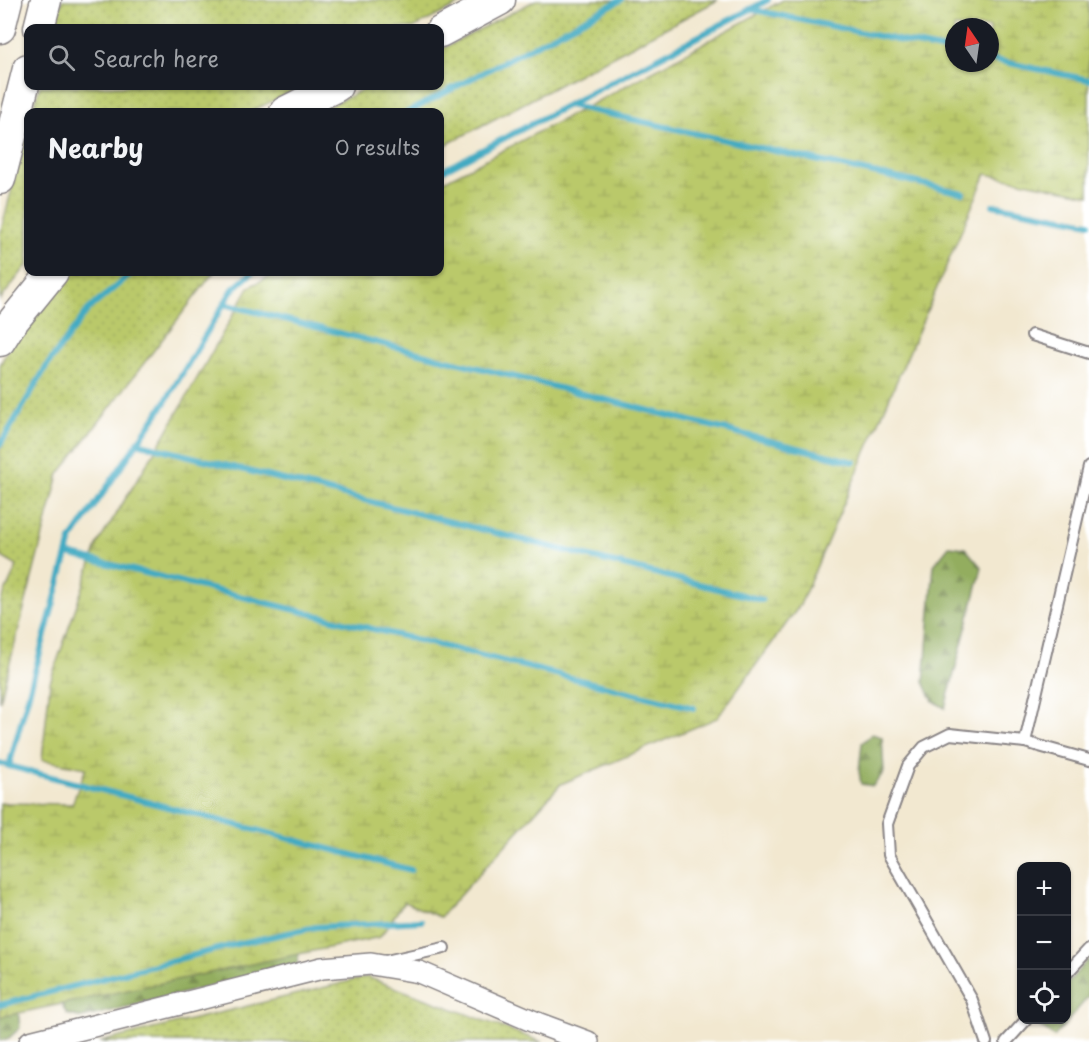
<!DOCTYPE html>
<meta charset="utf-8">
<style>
:root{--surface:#171b24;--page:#20242c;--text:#f1f3f6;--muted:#9ea1a6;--line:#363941}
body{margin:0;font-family:"Playpen Sans",sans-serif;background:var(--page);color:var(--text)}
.controls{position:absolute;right:18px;bottom:18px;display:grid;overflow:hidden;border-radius:12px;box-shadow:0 2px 4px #0004}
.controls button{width:54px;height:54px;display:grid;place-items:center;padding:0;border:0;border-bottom:2px solid var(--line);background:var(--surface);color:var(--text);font:30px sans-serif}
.compass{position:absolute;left:945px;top:18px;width:54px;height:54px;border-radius:50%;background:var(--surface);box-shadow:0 2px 4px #0004;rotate:347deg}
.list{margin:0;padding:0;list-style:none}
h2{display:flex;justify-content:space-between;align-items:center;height:78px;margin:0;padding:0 24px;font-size:26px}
h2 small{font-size:20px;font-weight:400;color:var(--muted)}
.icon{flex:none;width:33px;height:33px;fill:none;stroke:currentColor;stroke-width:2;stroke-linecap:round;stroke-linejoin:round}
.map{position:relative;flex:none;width:1089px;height:1042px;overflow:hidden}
.search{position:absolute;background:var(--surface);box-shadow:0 2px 4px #0004;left:24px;top:24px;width:420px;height:66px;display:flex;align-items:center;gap:15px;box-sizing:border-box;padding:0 21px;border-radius:12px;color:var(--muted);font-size:22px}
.panel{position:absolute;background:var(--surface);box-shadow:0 2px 4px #0004;left:24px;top:108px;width:420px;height:168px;border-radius:12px}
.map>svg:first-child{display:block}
</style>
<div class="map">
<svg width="1089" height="1042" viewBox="0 0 1089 1042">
<defs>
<pattern id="grass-dots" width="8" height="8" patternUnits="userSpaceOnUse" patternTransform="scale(1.5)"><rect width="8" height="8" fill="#bac96b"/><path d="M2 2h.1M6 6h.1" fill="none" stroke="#a0ac5e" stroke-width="1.8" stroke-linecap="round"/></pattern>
<pattern id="forest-firs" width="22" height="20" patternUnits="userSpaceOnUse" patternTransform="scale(1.5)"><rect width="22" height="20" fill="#93ad5f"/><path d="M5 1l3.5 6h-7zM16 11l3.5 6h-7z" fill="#788c50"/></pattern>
<pattern id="wetland-marsh" width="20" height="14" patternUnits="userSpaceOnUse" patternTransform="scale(1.5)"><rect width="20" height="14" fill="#bac96b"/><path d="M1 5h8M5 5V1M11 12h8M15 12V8" fill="none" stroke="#a0ac5e"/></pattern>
</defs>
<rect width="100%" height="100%" fill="#fff"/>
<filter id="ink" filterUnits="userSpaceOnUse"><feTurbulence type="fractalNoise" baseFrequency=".0167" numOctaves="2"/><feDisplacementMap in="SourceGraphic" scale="12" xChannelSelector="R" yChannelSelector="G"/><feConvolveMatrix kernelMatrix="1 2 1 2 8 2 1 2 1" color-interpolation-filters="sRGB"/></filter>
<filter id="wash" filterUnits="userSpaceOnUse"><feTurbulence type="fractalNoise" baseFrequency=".008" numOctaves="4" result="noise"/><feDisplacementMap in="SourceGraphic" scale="24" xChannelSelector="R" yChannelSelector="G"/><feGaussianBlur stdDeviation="1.35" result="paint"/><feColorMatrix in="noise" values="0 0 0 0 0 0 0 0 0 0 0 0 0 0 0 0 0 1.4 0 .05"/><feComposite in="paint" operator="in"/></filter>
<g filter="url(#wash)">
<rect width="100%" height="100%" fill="#f2e8d0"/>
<!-- grass -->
<g fill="url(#grass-dots)" stroke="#6e7653" stroke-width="1.5">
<path d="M62 0H468L413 28H55Z"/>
<path d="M536 0H718L440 148V112H317L370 86H440V50Z"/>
<path d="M40 86H303L250 112H32Z"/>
<path d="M28 127V264L0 300V234Z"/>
<path d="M69 272H214L59 474 0 701V603L17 566 0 556V365L18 331Z"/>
<path d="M367 977 542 1042H100Z"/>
</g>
<!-- forest -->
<g fill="url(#forest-firs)" stroke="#5a684d" stroke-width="1.5">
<path d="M949 546 965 548 982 568 945 708 933 701 924 682 934 565Z"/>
<path d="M872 734 882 737 884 772 873 786 861 784 859 771 862 743Z"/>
<path d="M300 948 297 965 82 1018 67 1014 60 1001Z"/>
<path d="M1089 958V996L1054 1037 1033 1021 1035 1020H1066L1067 984Z"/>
<path d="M0 1005 18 1010 20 1028 9 1038 0 1041Z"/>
</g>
<!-- wetland -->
<path fill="url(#wetland-marsh)" stroke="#6e7653" stroke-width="1.5" fill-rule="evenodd" d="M783 0H1089V195L986 174 800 605 717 718 561 784 440 917 404 902 380 937 0 1017V803L72 804 86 768 42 760 50 682 98 543 163 438 249 287 278 272H440V183L596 102ZM954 27H990V63H954Z"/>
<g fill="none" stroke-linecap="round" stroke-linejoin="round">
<!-- stream -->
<g stroke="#42aac2" stroke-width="6">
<path d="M750 9 954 52"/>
<path d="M990 59 1089 80"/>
<path d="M568 105 963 193"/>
<path d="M408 112 621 0"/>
<path d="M440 172 768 0"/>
<path d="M993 205 1089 223"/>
<path d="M224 304 854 462"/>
<path d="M137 443 762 600"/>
<path d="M0 445 48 364 88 310 133 272"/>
<path d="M68 554 694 708"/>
<path d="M0 763 9 766 71 540 164 404 233 289 253 272"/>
<path d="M9 766 411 870"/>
<path d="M0 1005 241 943 316 927 421 921"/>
</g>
</g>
</g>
<g filter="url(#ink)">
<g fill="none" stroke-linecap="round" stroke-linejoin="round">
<!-- service casing -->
<g stroke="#8a8586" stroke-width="14">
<g id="service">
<path d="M1032 335 1089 353"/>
<path d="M1025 742 1089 467"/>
<path d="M386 961 444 948"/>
<path d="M1066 974 1089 949"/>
<path d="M986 1042 972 1000 889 855 887 824 908 766 924 747 950 734 1025 742 1089 760"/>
<path d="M1006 1042 1026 1020"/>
</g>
</g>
<!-- minor casing -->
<g stroke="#8a8586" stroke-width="24">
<path id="minor" d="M30 1042 322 968 371 964 419 972 537 1023 588 1042"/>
</g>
<!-- secondary casing -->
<g stroke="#8a8586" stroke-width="33">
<g id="secondary">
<path d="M0 28 7 0"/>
<path d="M39 28 46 0"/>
<path d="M440 32 500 0"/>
<path d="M285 112 337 86"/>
<path d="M0 179 28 69"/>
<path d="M0 341 10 325 53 272"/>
</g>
</g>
<!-- service -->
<use href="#service" stroke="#fff" stroke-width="10"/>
<!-- minor -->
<use href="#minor" stroke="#fff" stroke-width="21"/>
<!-- secondary -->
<use href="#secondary" stroke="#fff" stroke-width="30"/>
</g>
</g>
</svg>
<div class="controls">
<button>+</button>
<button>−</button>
<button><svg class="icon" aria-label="locate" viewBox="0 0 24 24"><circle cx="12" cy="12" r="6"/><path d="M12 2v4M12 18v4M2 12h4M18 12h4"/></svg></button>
</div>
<svg class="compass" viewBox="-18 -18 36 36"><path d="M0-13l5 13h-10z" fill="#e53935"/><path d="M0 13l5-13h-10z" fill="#9ea1a6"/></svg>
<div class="search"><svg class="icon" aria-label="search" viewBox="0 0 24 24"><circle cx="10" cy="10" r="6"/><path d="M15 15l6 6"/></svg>Search here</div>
<section class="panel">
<h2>Nearby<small>0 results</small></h2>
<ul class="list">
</ul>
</section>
</div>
